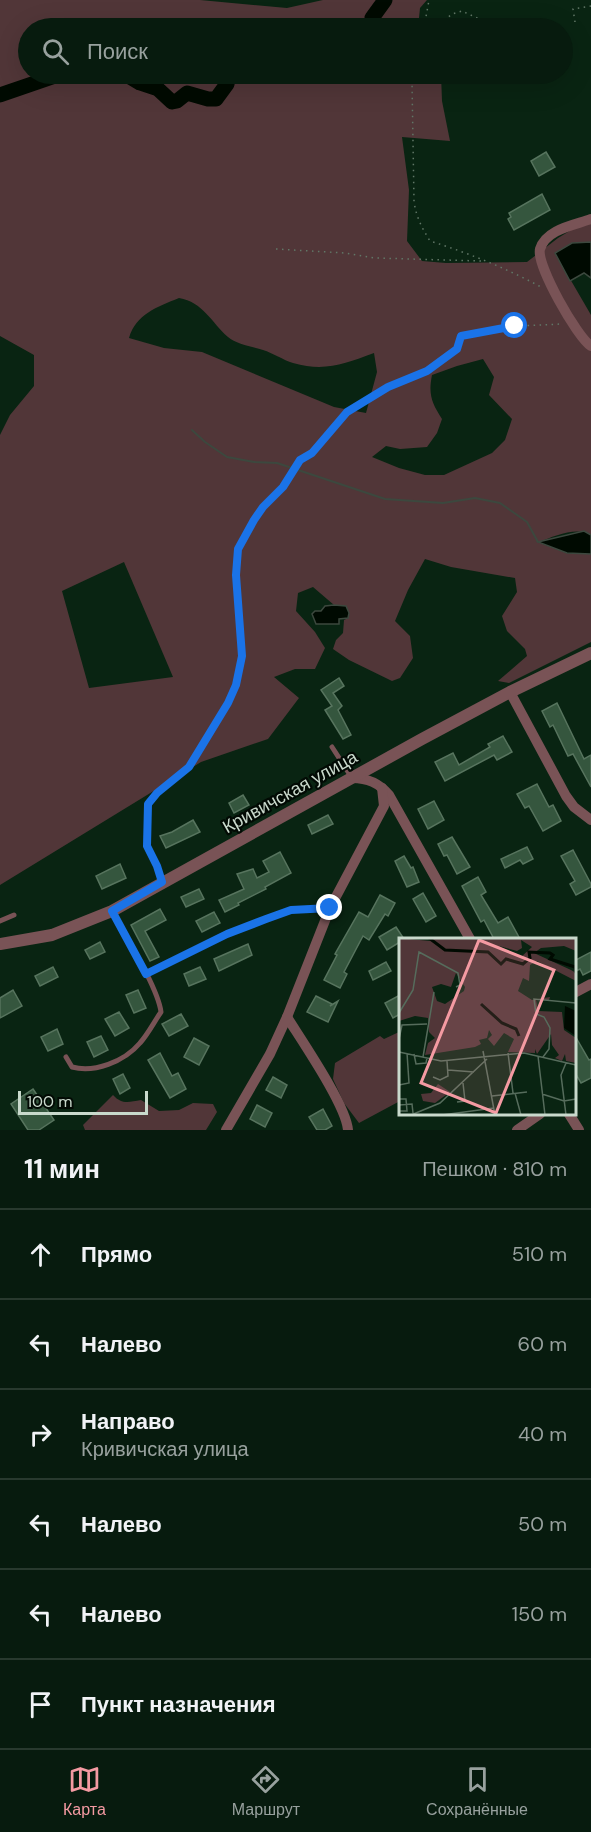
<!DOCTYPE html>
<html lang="ru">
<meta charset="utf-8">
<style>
:root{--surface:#071b0e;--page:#102417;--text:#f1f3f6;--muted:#98a19e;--line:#28392e;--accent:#f49aa2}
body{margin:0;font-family:"DM Sans",sans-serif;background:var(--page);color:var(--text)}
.scale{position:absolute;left:18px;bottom:15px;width:130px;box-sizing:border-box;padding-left:6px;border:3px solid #c9d9cc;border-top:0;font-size:16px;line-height:21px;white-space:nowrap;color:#c9d9cc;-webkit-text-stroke:4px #020a04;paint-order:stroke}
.stop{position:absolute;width:18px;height:18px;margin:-14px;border:4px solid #1a73e8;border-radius:50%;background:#fff}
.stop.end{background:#1a73e8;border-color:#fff;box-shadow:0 2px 6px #0008}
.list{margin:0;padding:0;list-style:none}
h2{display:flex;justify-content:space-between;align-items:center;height:78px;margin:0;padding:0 24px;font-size:26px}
h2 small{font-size:20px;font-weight:400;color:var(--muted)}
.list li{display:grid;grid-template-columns:39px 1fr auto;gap:18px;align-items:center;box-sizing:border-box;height:90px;padding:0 24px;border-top:2px solid var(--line)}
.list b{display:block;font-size:22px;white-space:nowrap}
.list p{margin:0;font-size:20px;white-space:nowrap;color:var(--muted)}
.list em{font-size:20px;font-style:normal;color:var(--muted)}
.icon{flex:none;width:33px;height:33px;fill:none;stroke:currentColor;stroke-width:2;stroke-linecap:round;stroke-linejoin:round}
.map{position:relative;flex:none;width:591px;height:1130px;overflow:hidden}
.search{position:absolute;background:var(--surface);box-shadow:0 6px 24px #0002;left:18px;right:18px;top:18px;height:66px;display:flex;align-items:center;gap:15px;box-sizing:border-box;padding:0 21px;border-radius:33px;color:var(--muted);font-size:22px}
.sheet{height:618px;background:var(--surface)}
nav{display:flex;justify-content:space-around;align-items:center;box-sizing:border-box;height:84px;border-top:2px solid var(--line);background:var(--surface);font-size:16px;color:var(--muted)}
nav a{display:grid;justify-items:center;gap:3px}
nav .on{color:var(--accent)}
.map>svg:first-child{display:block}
</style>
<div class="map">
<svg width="591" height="1130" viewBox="0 0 591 1130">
<rect width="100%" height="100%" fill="#092412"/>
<!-- green -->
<g fill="#513638" fill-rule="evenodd">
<path d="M0 0H200L287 8 323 0H427L420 8 418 28H28V74H441L442 101 450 141 402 137 409 190 407 241 422 261 446 263 527 262 558 238 591 218V242L572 243 555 253 591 315V535C577 526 554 536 539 542L567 553 591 554V642L509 683 498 681 527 656 525 649 507 631 502 616 517 592 515 578 451 567 425 559 408 590 395 621 410 636 413 658 400 678 392 681 349 660 333 649 336 640 343 633 344 620 348 618 340 605H334L313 587 298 593 296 611 315 632 325 648 315 669H295L274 677 299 698 268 739 201 762 0 885V435L10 415 34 386V355L0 336ZM179 298C203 302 211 322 228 337 236 344 253 347 263 350 273 353 283 360 293 363 325 372 344 364 374 353L377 372 366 413 334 407 202 352 164 348 129 338C136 314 157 307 179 298ZM483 359 494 377 489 395 512 419 505 440 492 453 444 475H425L399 468 372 457 386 446 400 449 427 447 437 433 442 419C432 403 428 395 432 375L457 366ZM124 562 173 677 89 688 62 591Z"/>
<path d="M399 1032 400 1101 359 1123 344 1103 333 1079 335 1063 380 1036 384 1039Z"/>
<path d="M113 1095C122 1105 129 1102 141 1100L159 1111 179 1110 193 1103 213 1104 217 1112 206 1130H85L83 1125Z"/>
</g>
<!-- water -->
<g fill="#000a01" stroke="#3c483e" stroke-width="1.5">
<path d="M591 242V278L584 273 570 281 555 253 572 243Z"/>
<path d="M584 531 591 535V554L567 553 538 542Z"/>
<path d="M334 605 346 606 349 613 348 618 339 619V624H316L312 614 315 611H321L325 606Z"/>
</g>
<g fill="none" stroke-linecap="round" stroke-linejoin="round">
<!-- stream -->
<path stroke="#3c483e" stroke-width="2" d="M192 430 205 442 227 457 254 462 277 463 385 499 443 503 475 498 500 503 527 522 538 542"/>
<!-- river -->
<g stroke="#000a01" stroke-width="15">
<path d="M373 28 372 18 385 0"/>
<path d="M125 74 140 83 158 89 172 102 177 101 187 93 208 99H216L227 84 229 74"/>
<path d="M0 95 61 74"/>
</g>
</g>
<!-- building -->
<g fill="#35563e" stroke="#57745e" stroke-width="1.5">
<path d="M546 152 555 167 539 176 531 161Z"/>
<path d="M542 194 550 210 514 230 508 219 511 217 509 213Z"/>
<path d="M339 678 344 686 333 693 342 706 338 710 351 735 343 739 325 710 332 706 321 690Z"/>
<path d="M557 703 584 759 591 755V787L573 754 568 756 553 725 550 727 542 711Z"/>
<path d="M503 736 512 752 497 760 494 755 445 781 435 762 453 753 459 765 490 747 488 744Z"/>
<path d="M537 784 549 807 553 805 561 821 543 831 529 806 525 808 517 794Z"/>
<path d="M243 795 249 805 234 813 229 803Z"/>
<path d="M434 801 444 820 428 829 418 809Z"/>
<path d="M328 815 333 824 312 834 308 825Z"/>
<path d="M193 820 200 832 166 848 160 836 172 832Z"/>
<path d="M452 837 470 867 457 874 447 855 444 856 438 844Z"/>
<path d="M527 847 533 859 523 864 520 860 505 868 501 859Z"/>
<path d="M573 850 591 884V887L576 895 570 884 575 881 561 856Z"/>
<path d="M280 852 291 873 265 887 266 889 238 903 239 905 225 912 219 900 244 889 237 874 253 869 257 878 269 872 263 861Z"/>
<path d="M404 856 411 868 413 867 419 882 407 887 395 861Z"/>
<path d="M120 864 126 878 102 889 96 876Z"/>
<path d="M478 877 486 892 481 895 498 923 508 917 520 939H494L484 920 481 922 462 886Z"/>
<path d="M199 889 204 899 186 907 181 897Z"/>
<path d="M423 893 436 916 426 922 413 899Z"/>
<path d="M380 895 395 903 388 916 385 914 369 940 363 936 344 972 347 974 340 988 324 980 337 955 335 954 359 912 368 917Z"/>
<path d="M160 909 166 920 145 931 159 957 150 961 131 925Z"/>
<path d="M214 912 220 923 202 932 196 921Z"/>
<path d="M396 927 404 939H400V942L387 950 379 937Z"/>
<path d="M100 942 105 952 90 959 85 950Z"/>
<path d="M248 944 252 955 219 971 214 959Z"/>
<path d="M591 952V971L583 975 580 969 574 972V961Z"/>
<path d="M386 962 391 971 373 980 369 971Z"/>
<path d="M53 967 58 977 40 986 35 976Z"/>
<path d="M200 967 206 979 189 986 184 974Z"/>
<path d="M13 990 22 1006 0 1018V998Z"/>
<path d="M138 990 146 1008 134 1013 126 995Z"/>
<path d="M400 995V1014L393 1018 385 1003Z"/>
<path d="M316 996 332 1004 330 1006 338 1001 328 1022 307 1012Z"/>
<path d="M119 1012 129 1028 115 1036 105 1019Z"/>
<path d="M181 1014 188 1026 169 1036 162 1024Z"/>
<path d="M57 1029 63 1044 48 1051 41 1037Z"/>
<path d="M574 1034 589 1060 591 1059V1078L581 1083 574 1071Z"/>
<path d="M101 1036 108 1050 94 1057 87 1042Z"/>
<path d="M194 1038 209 1046 199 1065 184 1057Z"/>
<path d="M160 1053 172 1076 178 1073 186 1089 170 1098 148 1060Z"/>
<path d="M123 1074 130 1088 120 1094 113 1079Z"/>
<path d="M273 1077 287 1085 281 1098 266 1090Z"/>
<path d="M33 1089 54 1120 39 1130H28L11 1104Z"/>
<path d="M257 1105 272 1113 265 1127 250 1119Z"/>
<path d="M323 1109 332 1126 325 1130H317L309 1117Z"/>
</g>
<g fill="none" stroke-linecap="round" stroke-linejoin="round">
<!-- path -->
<g stroke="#617767" stroke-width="1.5" stroke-dasharray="1.5 4.5" stroke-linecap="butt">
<path d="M575 22 573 9 591 6"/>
<path d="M424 28 429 0"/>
<path d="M435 28 452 14 462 11 499 28"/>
<path d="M414 74 412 82 414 201C416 217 422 228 430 241 468 253 506 268 541 287"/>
<path d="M276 249 345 253 375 258 481 261"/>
<path d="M159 873 147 846 148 804 157 793 189 767 228 703 236 685 242 656 236 575 238 549 254 520 263 507 283 487 300 460 312 453 347 412 388 387 427 371 457 349 461 336 515 326 562 324"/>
</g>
<!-- service -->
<g stroke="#795356" stroke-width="5">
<path d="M332 747 352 778"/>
<path d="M0 921 14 915"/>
<path d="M146 974 227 934 266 919 291 910 328 908"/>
<path d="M66 1057 72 1067C94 1073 124 1062 140 1043 148 1034 154 1022 161 1012 158 988 125 935 112 911"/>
</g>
<!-- minor -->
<g stroke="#795356" stroke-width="10">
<path d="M591 219C575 225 546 229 540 249 536 265 577 337 591 346"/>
<path d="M510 692 566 796 574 807 591 820"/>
<path d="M352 778C368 778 379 783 389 795L470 939"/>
<path d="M574 993 591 984"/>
<path d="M287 1017C302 1041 346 1105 348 1130"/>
<path d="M569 1114 579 1130"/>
<path d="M226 1130 270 1054 287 1017 330 908 384 806 382 788"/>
<path d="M517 1130 540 1114"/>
</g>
<!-- tertiary -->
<path stroke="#795356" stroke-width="12" d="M0 944 52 935 112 911 422 739 510 692 591 653"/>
</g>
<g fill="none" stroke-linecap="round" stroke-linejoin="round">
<!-- route -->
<path stroke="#1a73e8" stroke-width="8" d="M330 908 291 910 266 919 227 934 146 974 112 911 162 882 157 866 147 846 148 804 157 793 189 767 228 703 236 685 242 656 236 575 238 549 254 520 263 507 283 487 300 460 312 453 347 412 388 387 427 371 457 349 461 336 515 326"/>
</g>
<g text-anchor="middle" stroke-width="4.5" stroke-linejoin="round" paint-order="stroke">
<!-- street labels -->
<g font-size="18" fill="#c9d9cc" stroke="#020a04">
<text transform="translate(290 792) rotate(-29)" y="6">Кривичская улица</text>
</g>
</g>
<!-- overview -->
<g transform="translate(399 938)">
<rect width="177" height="177" fill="#092412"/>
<path d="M0 0 31 3 30 0H177V13L165 8 142 10 135 15 172 32 177 35V43L138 23 131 27 130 43 124 40 119 53 133 62 151 59 150 62H137L139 73 163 74 165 92 177 100V125L167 123 166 116 163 123 156 120 160 117 153 107 152 96 138 116 136 111V115L109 114 115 101 105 95 95 108 89 101 93 97 90 92 88 100 80 102 82 106 76 109 26 117 29 105 36 100 30 94 29 80 16 78 0 83ZM122 2 133 9 122 19 100 8 118 13 123 10ZM57 35 66 49 65 53 46 66 38 63 33 49 42 46 52 49ZM39 146 51 154 36 165 24 163 22 156 32 155Z" fill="#513638" fill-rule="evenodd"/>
<path d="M166 68 177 73V98L165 90Z" fill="#000a01"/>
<path fill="none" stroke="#000a01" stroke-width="3" d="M30 0 46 12 89 14 102 26 107 21 124 26 131 20 130 14 151 15 154 17 151 21 176 29 177 35M82 66 103 85 117 91 120 98"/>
<path fill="none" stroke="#566c5c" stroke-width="1.5" d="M0 75 14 52 20 14 59 35 61 47 57 49M0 101 3 87 28 86M84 113 96 177M0 114 42 123 125 115 177 127M109 115 114 155M15 116 17 126 27 125 28 120M139 118 146 177M24 119 35 54M144 119 150 111 151 90 145 79 137 76 135 61 177 65M49 132 75 134M34 139 41 142 49 138 48 123M0 147 10 145 8 115M116 155 122 177M143 156 165 163 177 161M93 158 128 154M0 161H7L8 173H0M58 164 66 163 64 145M0 167 13 166 14 175M12 177 41 165 88 121M43 177 95 170M167 177 162 137 167 125"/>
<path fill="#f49aa2" fill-opacity="0.15" stroke="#f49aa2" stroke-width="3" d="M80 2 155 32 97 175 22 145Z"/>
<rect width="177" height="177" fill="none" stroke="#c9d9cc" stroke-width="3"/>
</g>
</svg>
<div class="scale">100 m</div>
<div class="stop" style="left:515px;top:326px"></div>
<div class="stop end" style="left:330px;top:908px"></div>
<div class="search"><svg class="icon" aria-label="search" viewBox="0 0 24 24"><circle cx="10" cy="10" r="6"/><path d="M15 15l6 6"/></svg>Поиск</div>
</div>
<section class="sheet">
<h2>11 мин<small>Пешком · 810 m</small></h2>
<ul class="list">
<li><svg class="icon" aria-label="ahead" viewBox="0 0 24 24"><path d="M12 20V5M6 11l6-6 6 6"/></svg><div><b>Прямо</b></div><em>510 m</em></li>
<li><svg class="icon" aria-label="left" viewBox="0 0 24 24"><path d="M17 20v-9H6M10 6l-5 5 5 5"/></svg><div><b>Налево</b></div><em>60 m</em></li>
<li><svg class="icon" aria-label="right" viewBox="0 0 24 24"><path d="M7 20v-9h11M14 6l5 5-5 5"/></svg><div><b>Направо</b><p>Кривичская улица</p></div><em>40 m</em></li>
<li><svg class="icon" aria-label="left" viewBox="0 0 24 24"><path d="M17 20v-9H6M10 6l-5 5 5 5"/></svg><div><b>Налево</b></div><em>50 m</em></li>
<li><svg class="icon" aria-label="left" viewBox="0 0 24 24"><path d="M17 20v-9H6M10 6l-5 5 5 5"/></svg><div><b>Налево</b></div><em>150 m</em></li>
<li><svg class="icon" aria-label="arrive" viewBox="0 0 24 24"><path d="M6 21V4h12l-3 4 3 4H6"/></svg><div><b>Пункт назначения</b></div></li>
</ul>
</section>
<nav>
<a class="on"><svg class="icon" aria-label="map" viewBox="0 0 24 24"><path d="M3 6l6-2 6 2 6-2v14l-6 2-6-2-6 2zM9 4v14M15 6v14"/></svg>Карта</a>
<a><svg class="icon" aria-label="directions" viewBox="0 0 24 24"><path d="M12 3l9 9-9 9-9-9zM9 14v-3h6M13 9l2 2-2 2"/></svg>Маршрут</a>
<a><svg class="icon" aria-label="saved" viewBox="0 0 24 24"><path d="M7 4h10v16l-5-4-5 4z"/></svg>Сохранённые</a>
</nav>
